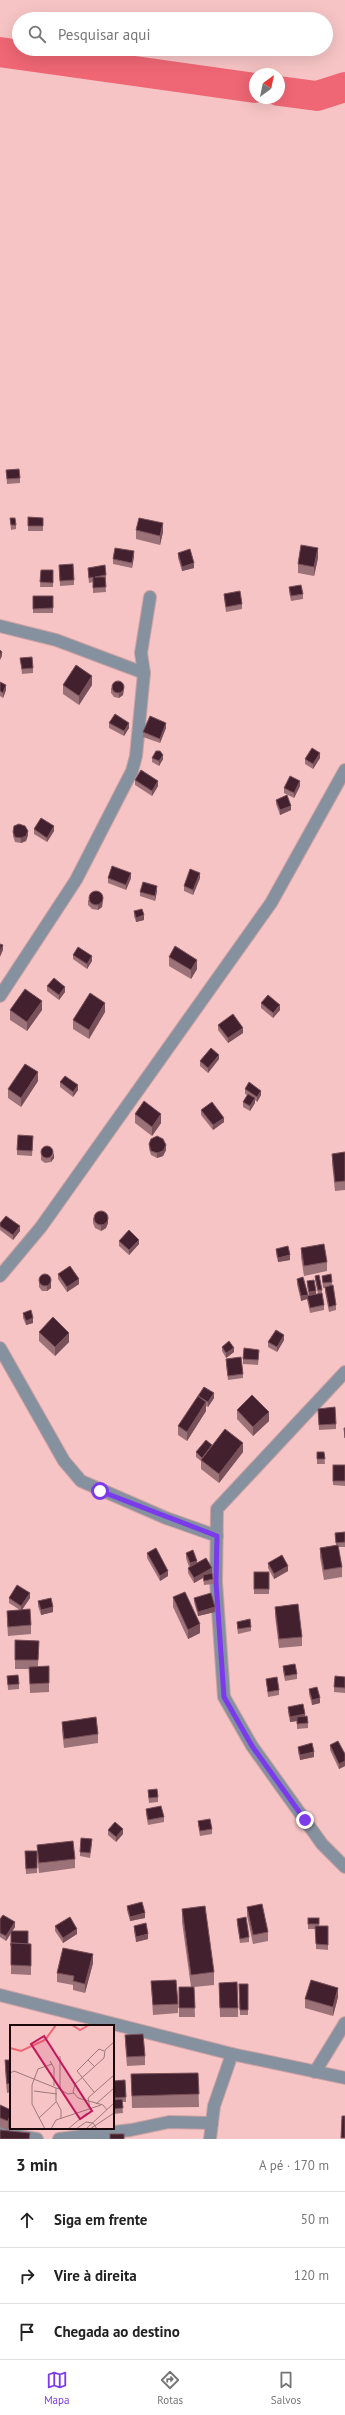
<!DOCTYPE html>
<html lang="pt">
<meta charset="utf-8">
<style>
:root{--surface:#fff;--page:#f6f6f6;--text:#222;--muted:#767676;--line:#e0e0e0;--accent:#7c3aed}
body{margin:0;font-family:"PT Sans",sans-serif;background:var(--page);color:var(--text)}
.compass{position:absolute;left:249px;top:68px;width:36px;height:36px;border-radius:50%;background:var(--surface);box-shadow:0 4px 16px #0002;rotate:33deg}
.stop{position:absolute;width:12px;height:12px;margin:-9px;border:3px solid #7c3aed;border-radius:50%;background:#fff}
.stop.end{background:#7c3aed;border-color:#fff;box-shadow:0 1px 4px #0008}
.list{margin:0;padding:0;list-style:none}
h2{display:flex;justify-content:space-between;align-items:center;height:52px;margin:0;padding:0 16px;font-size:17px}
h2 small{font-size:13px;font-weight:400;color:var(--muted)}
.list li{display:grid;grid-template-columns:26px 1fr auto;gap:12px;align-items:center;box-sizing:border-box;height:56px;padding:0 16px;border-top:1px solid var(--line)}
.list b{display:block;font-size:15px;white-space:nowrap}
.list em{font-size:13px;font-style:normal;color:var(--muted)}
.icon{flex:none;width:22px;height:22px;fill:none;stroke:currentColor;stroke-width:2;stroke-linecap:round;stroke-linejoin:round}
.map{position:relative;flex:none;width:345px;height:2139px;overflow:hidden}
.search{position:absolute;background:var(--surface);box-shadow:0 4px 16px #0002;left:12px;right:12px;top:12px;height:44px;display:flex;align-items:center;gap:10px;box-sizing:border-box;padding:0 14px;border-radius:22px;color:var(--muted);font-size:15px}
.sheet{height:220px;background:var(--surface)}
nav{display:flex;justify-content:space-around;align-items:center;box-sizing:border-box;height:56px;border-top:1px solid var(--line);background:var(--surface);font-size:11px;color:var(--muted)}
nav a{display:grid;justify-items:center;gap:2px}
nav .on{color:var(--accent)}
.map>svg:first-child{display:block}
</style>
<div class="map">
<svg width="345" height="2139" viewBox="0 0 345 2139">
<rect width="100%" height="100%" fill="#f6c4c5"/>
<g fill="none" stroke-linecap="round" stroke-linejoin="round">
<!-- river -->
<g stroke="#ef6674" stroke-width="30">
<path d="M0 52 255 88"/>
<path d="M279 91 317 96 345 87"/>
</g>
<!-- minor casing -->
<g stroke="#cea2a3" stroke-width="14">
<g id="minor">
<path d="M0 626 56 640 144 673"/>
<path d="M0 996 76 880 132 771 136 756 144 673 141 653 150 597"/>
<path d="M0 1276 41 1227 271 903 345 770"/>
<path d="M0 1348 64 1461 81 1481 166 1518 217 1536"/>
<path d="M345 1372 217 1509 216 1582 224 1697 252 1746 322 1844 345 1867"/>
<path d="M0 1995 232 2054 345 2078"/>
<path d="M315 2072 345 2023"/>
<path d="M0 2133 37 2139"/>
<path d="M59 2139 131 2130 169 2122 212 2123"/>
<path d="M210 2139 214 2106 232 2054"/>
</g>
</g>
<!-- minor -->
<use href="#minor" stroke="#86919f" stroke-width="12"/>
</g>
<!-- wall -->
<g fill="#9c7279">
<path d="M6 470 20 478V483L7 484Z"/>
<path d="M28 517 43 518V531H28Z"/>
<path d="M10 518 16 525V529L11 530Z"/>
<path d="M136 530 163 532 160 545 136 539Z"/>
<path d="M178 553 194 568 182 571 178 558Z"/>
<path d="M134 556 132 568 113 564V559Z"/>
<path d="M318 558 314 576 298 573V564Z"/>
<path d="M59 565 74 580V585L60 586Z"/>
<path d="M88 568 106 575V580H105L106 592 93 593V582L89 583 88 573Z"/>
<path d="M41 570H53V587H40Z"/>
<path d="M289 587 303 594V599L291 601 289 592Z"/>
<path d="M224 594 242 604V609L226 612 224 598Z"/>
<rect x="33" y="596" width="20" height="17"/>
<path d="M20 658 33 668V673L22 674Z"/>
<path d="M0 682 6 690 3 698 0 696Z"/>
<path d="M63 685H92L79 705 63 694Z"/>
<path d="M111 688 124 690 123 695 119 698 114 697 111 693Z"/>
<path d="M109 723 129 728 124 736 109 728Z"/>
<path d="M166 728 160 743 143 737V732Z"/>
<path d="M152 758 163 759 159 766 152 762Z"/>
<path d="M320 758 313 769 305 764V759Z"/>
<path d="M135 780 158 786 152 796 135 785Z"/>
<path d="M300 786 294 798 284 793V788Z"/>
<path d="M276 800 291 810 280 815 276 804Z"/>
<path d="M34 829 54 831 47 842 34 834Z"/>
<path d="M13 832 28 835 26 841 21 843 15 842 13 836Z"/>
<path d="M108 878H131L126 890 108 883Z"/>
<path d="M200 878 193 895 184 891V886Z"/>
<path d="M157 891 155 901 140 896V892Z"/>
<path d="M88 900 103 901 102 907 98 910 92 909 88 905Z"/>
<path d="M134 911 144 920 136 922 134 916Z"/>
<path d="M73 955 92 961 87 969 73 959Z"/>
<path d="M169 957 197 969 191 979 169 966Z"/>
<path d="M47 986 65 992 59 1000 47 991Z"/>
<path d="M261 1003 280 1010 273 1018 261 1008Z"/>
<path d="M10 1010H42L27 1031 10 1020Z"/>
<path d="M105 1012 89 1039 73 1029V1020Z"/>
<path d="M218 1025 243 1033 228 1043 218 1030Z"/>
<path d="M219 1059 208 1073 200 1066V1061Z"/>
<path d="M38 1081 21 1107 8 1098V1089Z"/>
<path d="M60 1082 78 1090 73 1097 60 1087Z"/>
<path d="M245 1089 261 1095 257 1102 255 1100V1103L250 1111 243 1107V1102L247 1095 245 1094Z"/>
<path d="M201 1110 224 1122 213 1130 201 1115Z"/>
<path d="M135 1114 161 1123 152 1136 135 1123Z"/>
<path d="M33 1141 32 1156 17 1155V1150Z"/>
<path d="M149 1144 166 1150 163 1156 157 1158 151 1155 149 1149Z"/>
<path d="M41 1150 54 1158 51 1162 45 1163 41 1160Z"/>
<path d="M345 1152V1190L335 1191 332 1163V1154Z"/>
<path d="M93 1218 108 1223 106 1228 101 1231 95 1228 93 1223Z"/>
<path d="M0 1223 20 1231 13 1240 0 1230Z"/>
<path d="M119 1241 139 1244 129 1255 119 1246Z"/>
<path d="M301 1248 327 1262V1271L304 1276 301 1257Z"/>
<path d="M276 1249 290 1260 278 1262 276 1254Z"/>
<path d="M58 1274 79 1284 67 1292 58 1279Z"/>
<path d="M315 1276 322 1290V1293L324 1305V1310L310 1313 307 1299 301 1301 297 1284V1279L308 1296H309L307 1286V1281L316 1295 318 1294 315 1280Z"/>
<path d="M322 1276 332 1282V1285L336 1305V1310L329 1312 325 1292V1288H323Z"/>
<path d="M39 1282 51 1283V1288L47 1291H42L39 1287Z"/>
<path d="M23 1313 33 1323 26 1325 23 1318Z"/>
<path d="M39 1332 69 1342 55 1356 39 1341Z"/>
<path d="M284 1340 277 1352 268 1347V1342Z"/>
<path d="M222 1347 234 1352 226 1358 222 1351Z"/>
<path d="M259 1355 258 1365 243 1364V1359Z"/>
<path d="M226 1359 243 1374V1378L228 1380 226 1364Z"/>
<path d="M198 1396 214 1398 208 1407 206 1406V1411L187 1441 178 1435V1426Z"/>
<path d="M318 1409 336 1424V1429L319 1430Z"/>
<path d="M237 1410 269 1421 253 1436 237 1419Z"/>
<path d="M212 1445 243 1452 219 1483 201 1469V1461L196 1457V1452Z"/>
<path d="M317 1452H324L325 1464H317Z"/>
<path d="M333 1465H345V1486L333 1485Z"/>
<path d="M345 1532V1547H338L342 1567V1577L324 1580 320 1557V1548L336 1545 335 1533Z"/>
<path d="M147 1553 168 1576 160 1581 147 1558Z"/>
<path d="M186 1553 197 1563 212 1573 213 1579V1584L204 1585 203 1578 194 1583 188 1573V1568L189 1567 186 1558Z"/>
<path d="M268 1563 288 1571 274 1579 268 1568Z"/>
<rect x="254" y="1572" width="15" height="22"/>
<path d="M173 1597 200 1633 188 1639 173 1607Z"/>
<path d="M9 1598H30L22 1610 31 1625V1634L8 1636 7 1621V1611L20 1610 9 1603Z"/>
<path d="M194 1598 215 1612 198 1616 194 1602Z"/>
<path d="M38 1601 53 1612 41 1615 38 1606Z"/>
<path d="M275 1607 302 1637V1646L279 1648 275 1616Z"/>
<path d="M237 1622 251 1627V1631L238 1634 237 1627Z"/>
<path d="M15 1640 39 1641 38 1666 49 1683V1692L30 1693 29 1669H15Z"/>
<path d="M283 1666 297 1674V1679L285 1681 283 1671Z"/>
<path d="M7 1676 19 1684V1689L8 1690Z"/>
<path d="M345 1677V1693L334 1692V1687Z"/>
<path d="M266 1679 279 1690V1695L268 1697Z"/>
<path d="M309 1689 320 1703 312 1705 309 1694Z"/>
<path d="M288 1707 305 1716 308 1723V1728L297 1729V1721L290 1722 288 1712Z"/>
<path d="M62 1722 98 1734V1743L64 1748 62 1731Z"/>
<path d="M330 1745 345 1754V1766L339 1769 330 1750Z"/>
<path d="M298 1747 314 1757 300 1760 298 1752Z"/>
<path d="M148 1790 158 1797V1802L149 1803 148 1795Z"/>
<path d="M146 1809 164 1817V1822L148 1825 146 1814Z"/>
<path d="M198 1821 212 1829V1834L200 1836 198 1825Z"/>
<path d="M108 1830 123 1834 116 1842 108 1835Z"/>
<path d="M92 1844 90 1858 80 1856V1852Z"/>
<path d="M37 1845 75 1859V1868L39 1873 37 1855Z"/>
<path d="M25 1851H37V1873L26 1874Z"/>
<path d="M127 1906 145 1918 130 1921 127 1910Z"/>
<path d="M247 1907 268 1932V1941L253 1944 247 1916Z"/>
<path d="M182 1909 214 1972V1985L194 1987 195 2017H179V1987H191L182 1922Z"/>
<path d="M308 1918H319V1926H328V1950L316 1949V1929H308Z"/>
<path d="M0 1919 15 1927 12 1931 28 1944H31V1975L11 1974V1933L6 1941 0 1937Z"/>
<path d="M237 1919 249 1937V1942L240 1943 237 1924Z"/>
<path d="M55 1926 77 1934 63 1943 55 1931Z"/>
<path d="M134 1926 148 1939 136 1942 134 1931Z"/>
<path d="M93 1963 85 1993 73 1990V1985L57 1982V1973Z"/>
<path d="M151 1981 178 2004V2013L153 2015Z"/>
<path d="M219 1983 238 2008V2017H220Z"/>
<path d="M239 1984H248V2015H240Z"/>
<path d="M338 1997 333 2016 305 2008V1999Z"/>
<path d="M125 2035 145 2056V2065L127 2066 125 2044Z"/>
<path d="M5 2060H11V2092L7 2093 5 2070Z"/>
<path d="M198 2073 199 2107 132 2108 131 2074Z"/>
<path d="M113 2081 126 2097V2102H122L123 2113 113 2114V2093L114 2100H115Z"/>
<path d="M0 2105 11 2110 8 2130 0 2127Z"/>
</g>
<!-- shaded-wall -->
<g fill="#79515b">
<path d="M163 523V532L160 545V536Z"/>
<path d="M318 548V558L314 576V567Z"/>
<path d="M134 551V556L132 568V563Z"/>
<path d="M194 563V568L182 571V567Z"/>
<path d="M2 652V656L0 660V656Z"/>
<path d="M92 676V685L79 705V696Z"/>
<path d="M6 685V690L3 698V693Z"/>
<path d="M124 685 123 695 119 698V693Z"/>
<path d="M129 723V728L124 736V731Z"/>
<path d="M166 723V728L160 743V739Z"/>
<path d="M320 753V758L313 769V764Z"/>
<path d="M163 755V759L159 766V761Z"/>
<path d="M158 781V786L152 796V791Z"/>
<path d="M300 781V786L294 798V793Z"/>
<path d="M291 806V810L280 815V810Z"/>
<path d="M54 826V831L47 842V838Z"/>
<path d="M28 831V835L26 841 21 843V838Z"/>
<path d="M131 873V878L126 890V885Z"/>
<path d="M200 873V878L193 895V890Z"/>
<path d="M157 886V891L155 901V896Z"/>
<path d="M103 896 102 907 98 910V906Z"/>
<path d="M144 915V920L136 922V918Z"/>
<path d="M3 945V950L0 957V952Z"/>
<path d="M92 956V961L87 969V964Z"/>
<path d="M197 960V969L191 979V970Z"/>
<path d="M65 987V992L59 1000V995Z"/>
<path d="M42 1001V1010L27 1031V1022Z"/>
<path d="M105 1003V1012L89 1039V1030Z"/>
<path d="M280 1005V1010L273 1018V1013Z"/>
<path d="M243 1028V1033L228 1043V1038Z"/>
<path d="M219 1055V1059L208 1073V1068Z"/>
<path d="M38 1072V1081L21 1107V1098Z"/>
<path d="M78 1085V1090L73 1097V1092Z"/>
<path d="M261 1091V1095L257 1102V1097Z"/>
<path d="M255 1098V1103L250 1111V1106Z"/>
<path d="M161 1114V1123L152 1136V1127Z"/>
<path d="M224 1118V1122L213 1130V1125Z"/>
<path d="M166 1145V1150L163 1156 157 1158V1153Z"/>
<path d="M54 1153V1158L51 1162V1158Z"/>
<path d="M108 1218V1223L106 1228 101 1231V1226Z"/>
<path d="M20 1226V1231L13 1240V1235Z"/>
<path d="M139 1240V1244L129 1255V1250Z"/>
<path d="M290 1255V1260L278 1262V1258Z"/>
<path d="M51 1278V1288L47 1291V1286Z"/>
<path d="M79 1279V1284L67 1292V1287Z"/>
<path d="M316 1291V1296L309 1297V1292Z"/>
<path d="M308 1295 307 1299 301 1301V1296Z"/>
<path d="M33 1318V1323L26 1325V1321Z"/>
<path d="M69 1333V1342L55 1356V1347Z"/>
<path d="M284 1335V1340L277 1352V1347Z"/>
<path d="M234 1348V1352L226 1358V1353Z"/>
<path d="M214 1393V1398L208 1407V1402Z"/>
<path d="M206 1402V1411L187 1441V1432Z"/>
<path d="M269 1412V1421L253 1436V1427Z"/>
<path d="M243 1443V1452L219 1483V1474Z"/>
<path d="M197 1561V1566L190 1568V1563Z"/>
<path d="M288 1566V1571L274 1579V1574Z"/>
<path d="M212 1568V1573L203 1575V1578L194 1583V1578Z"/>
<path d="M168 1571V1576L160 1581V1576Z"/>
<path d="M30 1593V1598L21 1611V1606Z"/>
<path d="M53 1607V1612L41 1615V1610Z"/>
<path d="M215 1607V1612L198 1616V1612Z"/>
<path d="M200 1624V1633L188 1639V1630Z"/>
<path d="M320 1698V1703L312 1705V1700Z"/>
<path d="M305 1714V1719L297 1717V1721L290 1722V1717Z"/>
<path d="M314 1752V1757L300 1760V1755Z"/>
<path d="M345 1761V1766L339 1769V1764Z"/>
<path d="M123 1829V1834L116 1842V1837Z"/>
<path d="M145 1913V1918L130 1921V1917Z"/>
<path d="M15 1922V1927L6 1941V1936Z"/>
<path d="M77 1929V1934L63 1943V1938Z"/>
<path d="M148 1934V1939L136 1942V1937Z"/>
<path d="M93 1954V1963L85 1993V1984Z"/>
<path d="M338 1988V1997L333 2016V2007Z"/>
<path d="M11 2113V2122L8 2130V2121Z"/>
</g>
<!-- building -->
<g fill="#43202d" stroke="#79515b">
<path d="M19 469 20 478 7 479 6 470Z"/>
<path d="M28 517 43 518V526H28Z"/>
<path d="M10 518H15L16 525H11Z"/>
<path d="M139 518 163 523 160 536 136 530Z"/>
<path d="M301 545 318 548 314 567 298 564Z"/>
<path d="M115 548 134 551 132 563 113 559Z"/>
<path d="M190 549 194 563 182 567 178 553Z"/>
<path d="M73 564 74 580 60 581 59 565Z"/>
<path d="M105 565 106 575 95 577H105L106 587 93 588V577L89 578 88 568Z"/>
<path d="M41 570H53V583L40 582Z"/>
<path d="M301 585 303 594 291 596 289 587Z"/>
<path d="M240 591 242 604 226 607 224 594Z"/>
<path d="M33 596H53V608L33 609Z"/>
<path d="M0 650 2 652 0 656Z"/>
<path d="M32 657 33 668 22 669 20 658Z"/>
<path d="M76 665 92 676 79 696 63 685Z"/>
<circle cx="118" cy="687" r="6"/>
<path d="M0 682 6 685 3 693 0 691Z"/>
<path d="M115 714 129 723 124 731 109 723Z"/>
<path d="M150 716 166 723 160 739 143 732Z"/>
<path d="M312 748 320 753 313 764 305 759Z"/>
<path d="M156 751H160L163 755 159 761 152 758Z"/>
<path d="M141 770 158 781 152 791 135 780Z"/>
<path d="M290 776 300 781 294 793 284 788Z"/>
<path d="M287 795 291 806 280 810 276 800Z"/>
<path d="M41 818 54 826 47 838 34 829Z"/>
<path d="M19 824 25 826 28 831 26 836 21 838 15 837 13 832 14 826Z"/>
<path d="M112 866 131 873 126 885 108 878Z"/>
<path d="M190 869 200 873 193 890 184 886Z"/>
<path d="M143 882 157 886 155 896 140 892Z"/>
<circle cx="96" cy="898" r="7"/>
<path d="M142 909 144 915 136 918 134 911Z"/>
<path d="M0 944 3 945 0 952Z"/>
<path d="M175 946 197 960 191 970 169 957Z"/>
<path d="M78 947 92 956 87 964 73 955Z"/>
<path d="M54 978 65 987 59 995 47 986Z"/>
<path d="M25 989 42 1001 27 1022 10 1010Z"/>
<path d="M90 993 105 1003 89 1030 73 1020Z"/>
<path d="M268 995 280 1005 273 1013 261 1003Z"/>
<path d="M233 1014 243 1028 228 1038 218 1025Z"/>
<path d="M211 1048 219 1055 208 1068 200 1061Z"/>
<path d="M25 1064 38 1072 21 1098 8 1089Z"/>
<path d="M65 1076 78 1085 73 1092 60 1082Z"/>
<path d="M249 1082 261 1091 257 1097 245 1089Z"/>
<path d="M248 1094 255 1098 250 1106 243 1102Z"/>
<path d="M144 1101 161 1114 152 1127 135 1114Z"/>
<path d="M212 1102 224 1118 213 1125 201 1110Z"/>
<path d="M18 1135 33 1136 32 1151 17 1150Z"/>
<path d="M157 1136 163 1139 166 1145 163 1151 157 1153 151 1151 149 1144 151 1139Z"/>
<circle cx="47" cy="1152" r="6"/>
<path d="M345 1152V1181L335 1182 332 1154Z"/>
<circle cx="101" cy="1218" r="7"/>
<path d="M6 1216 20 1226 13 1235 0 1226V1223Z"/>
<path d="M129 1230 139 1240 129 1250 119 1241Z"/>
<path d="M324 1244 327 1262 304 1266 301 1248Z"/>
<path d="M288 1246 290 1255 278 1258 276 1249Z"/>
<path d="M70 1266 79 1279 67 1287 58 1274Z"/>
<path d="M331 1274 332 1282 323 1283 322 1276Z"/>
<circle cx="45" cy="1280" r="6"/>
<path d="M319 1275 322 1290H318L315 1276Z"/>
<path d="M303 1277 308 1295 301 1296 297 1279Z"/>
<path d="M314 1280 316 1291 309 1292 307 1281Z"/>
<path d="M333 1285 336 1305 329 1307 325 1287Z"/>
<path d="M322 1293 324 1305 310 1308 307 1296Z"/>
<path d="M31 1310 33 1318 26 1321 23 1313Z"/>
<path d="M53 1317 69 1333 55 1347 39 1332Z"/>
<path d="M276 1330 284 1335 277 1347 268 1342Z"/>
<path d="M229 1341 234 1348 226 1353 222 1347Z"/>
<path d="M244 1348 259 1350 258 1360 243 1359Z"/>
<path d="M241 1357 243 1374 228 1376 226 1359Z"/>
<path d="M204 1387 214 1393 208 1402 198 1396Z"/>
<path d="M252 1395 269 1412 253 1427 237 1410Z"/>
<path d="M198 1396 206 1402 187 1432 178 1426Z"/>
<path d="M335 1407 336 1424 319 1425 318 1409Z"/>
<path d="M344 1428H345V1438Z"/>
<path d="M225 1429 243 1443 219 1474 201 1460Z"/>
<path d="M206 1440 212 1445 202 1458 196 1452Z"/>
<path d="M317 1452H324L325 1459H317Z"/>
<rect x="333" y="1465" width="12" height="16"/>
<path d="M345 1532V1542L336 1543 335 1533Z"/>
<path d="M338 1545 342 1567 324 1570 320 1548Z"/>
<path d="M156 1548 168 1571 160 1576 147 1553Z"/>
<path d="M193 1550 197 1561 190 1563 186 1553Z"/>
<path d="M282 1555 288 1566 274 1574 268 1563Z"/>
<path d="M206 1558 212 1568 194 1578 188 1568Z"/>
<rect x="254" y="1572" width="15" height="17"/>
<path d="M212 1573 213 1579 204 1581 203 1575Z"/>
<path d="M17 1585 30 1593 21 1606 9 1598Z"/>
<path d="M185 1592 200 1624 188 1630 173 1597Z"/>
<path d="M211 1593 215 1607 198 1612 194 1598Z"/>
<path d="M51 1598 53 1607 41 1610 38 1601Z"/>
<path d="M298 1604 302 1637 279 1639 275 1607Z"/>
<path d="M30 1609 31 1625 8 1627 7 1611Z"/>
<path d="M250 1619 251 1627 238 1629 237 1622Z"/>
<path d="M15 1640 39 1641 38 1660H15Z"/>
<path d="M295 1664 297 1674 285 1676 283 1666Z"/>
<path d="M49 1666V1683L30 1684 29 1667Z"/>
<path d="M18 1675 19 1684 8 1685 7 1676Z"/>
<path d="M335 1676 345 1677V1688L334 1687Z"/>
<path d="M277 1677 279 1690 268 1692 266 1679Z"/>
<path d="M317 1687 320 1698 312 1700 309 1689Z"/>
<path d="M303 1704 305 1714 290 1717 288 1707Z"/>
<path d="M307 1716 308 1723 297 1724V1717Z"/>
<path d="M96 1717 98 1734 64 1739 62 1722Z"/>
<path d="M338 1741 345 1754V1761L339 1764 330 1745Z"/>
<path d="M312 1743 314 1752 300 1755 298 1747Z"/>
<path d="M157 1789 158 1797 149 1798 148 1790Z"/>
<path d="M161 1806 164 1817 148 1820 146 1809Z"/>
<path d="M210 1819 212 1829 200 1831 198 1821Z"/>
<path d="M115 1822 123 1829 116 1837 108 1830Z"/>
<path d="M81 1838 92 1839 90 1853 80 1852Z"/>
<path d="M73 1841 75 1859 39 1863 37 1845Z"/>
<path d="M25 1851H37V1868L26 1869Z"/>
<path d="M142 1902 145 1913 130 1917 127 1906Z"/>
<path d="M262 1904 268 1932 253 1935 247 1907Z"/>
<path d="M205 1906 214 1972 191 1975 182 1909Z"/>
<path d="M3 1915 15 1922 6 1936 0 1933V1919Z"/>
<path d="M70 1917 77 1929 63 1938 55 1926Z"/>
<path d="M246 1917 249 1937 240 1939 237 1919Z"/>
<rect x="308" y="1918" width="11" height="6"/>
<path d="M146 1923 148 1934 136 1937 134 1926Z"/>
<path d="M315 1926H328V1945L316 1944Z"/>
<path d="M11 1931H28V1944L11 1943V1946Z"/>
<path d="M11 1943 31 1944V1966L11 1965Z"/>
<path d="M63 1948 93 1954 85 1984 73 1981 74 1976 57 1973Z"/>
<path d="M176 1980 178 2004 153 2005 151 1981Z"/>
<path d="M311 1980 338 1988 333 2007 305 1999Z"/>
<path d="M237 1982 238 2008H220L219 1983Z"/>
<path d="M239 1984H248V2010H240Z"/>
<path d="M179 1987H194L195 2008H179Z"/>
<path d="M143 2034 145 2056 127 2057 125 2035Z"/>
<path d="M5 2060H11V2083L7 2084Z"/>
<path d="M198 2073 199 2094 132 2096 131 2074Z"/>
<path d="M125 2080 126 2097 115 2098 113 2081Z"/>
<path d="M122 2099 123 2108 113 2109V2100Z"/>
<path d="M0 2105 11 2110V2113L8 2121 0 2118Z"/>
<path d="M342 2116H345V2138H341Z"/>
<path d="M0 2130 30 2133 29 2139H0Z"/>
<rect x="110" y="2134" width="14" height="5"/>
</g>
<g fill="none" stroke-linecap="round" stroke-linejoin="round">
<!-- route -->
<path stroke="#7c3aed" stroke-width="5" d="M100 1491 217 1536 216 1582 224 1697 252 1746 305 1820"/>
</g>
<!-- overview -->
<g transform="translate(10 2025)">
<rect width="104" height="104" fill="#f6c4c5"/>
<path fill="none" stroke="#ef6674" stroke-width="2" d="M62 0 70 5 79 0M0 23 11 26 35 15 46 0"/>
<path fill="none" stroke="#9e797a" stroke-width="1" d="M78 35 67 46 84 67M40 36 44 43V61M85 42 78 35 89 24 94 26M0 48 4 46 46 63V76L51 85V93M46 63 50 64V31M50 65 58 69 64 68M24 66 47 69M86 79 104 63M80 84 78 73 104 50M97 85 93 80 68 73 63 67 65 59 94 33 95 25 104 17M29 93 46 77M35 104 22 79V60L28 44 42 39M41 104 46 95 91 80M58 104 77 88M66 104 76 97 83 98 87 104M76 104 104 78M80 104 104 88"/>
<path fill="#c2185b" fill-opacity="0.15" stroke="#c2185b" stroke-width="2" d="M34 11 82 86 70 94 21 19Z"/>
<rect width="104" height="104" fill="none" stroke="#19090a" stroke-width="2"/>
</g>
</svg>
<svg class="compass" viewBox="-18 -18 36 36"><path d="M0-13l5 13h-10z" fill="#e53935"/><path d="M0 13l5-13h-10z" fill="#767676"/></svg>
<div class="stop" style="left:100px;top:1491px"></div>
<div class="stop end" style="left:305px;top:1820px"></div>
<div class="search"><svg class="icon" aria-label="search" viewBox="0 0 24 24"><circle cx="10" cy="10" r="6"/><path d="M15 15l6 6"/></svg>Pesquisar aqui</div>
</div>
<section class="sheet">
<h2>3 min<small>A pé · 170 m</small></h2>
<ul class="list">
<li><svg class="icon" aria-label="ahead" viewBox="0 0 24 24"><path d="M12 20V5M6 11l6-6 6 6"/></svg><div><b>Siga em frente</b></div><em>50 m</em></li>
<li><svg class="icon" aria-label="right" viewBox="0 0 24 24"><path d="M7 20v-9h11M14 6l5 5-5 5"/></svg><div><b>Vire à direita</b></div><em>120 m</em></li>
<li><svg class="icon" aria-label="arrive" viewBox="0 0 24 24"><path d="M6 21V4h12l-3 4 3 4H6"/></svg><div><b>Chegada ao destino</b></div></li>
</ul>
</section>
<nav>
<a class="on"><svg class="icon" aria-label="map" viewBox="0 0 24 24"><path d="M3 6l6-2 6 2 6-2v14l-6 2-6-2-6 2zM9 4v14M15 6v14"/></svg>Mapa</a>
<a><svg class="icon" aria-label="directions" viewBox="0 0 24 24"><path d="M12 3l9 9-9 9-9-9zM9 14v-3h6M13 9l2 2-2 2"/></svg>Rotas</a>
<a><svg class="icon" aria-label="saved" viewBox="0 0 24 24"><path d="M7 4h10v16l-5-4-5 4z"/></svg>Salvos</a>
</nav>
